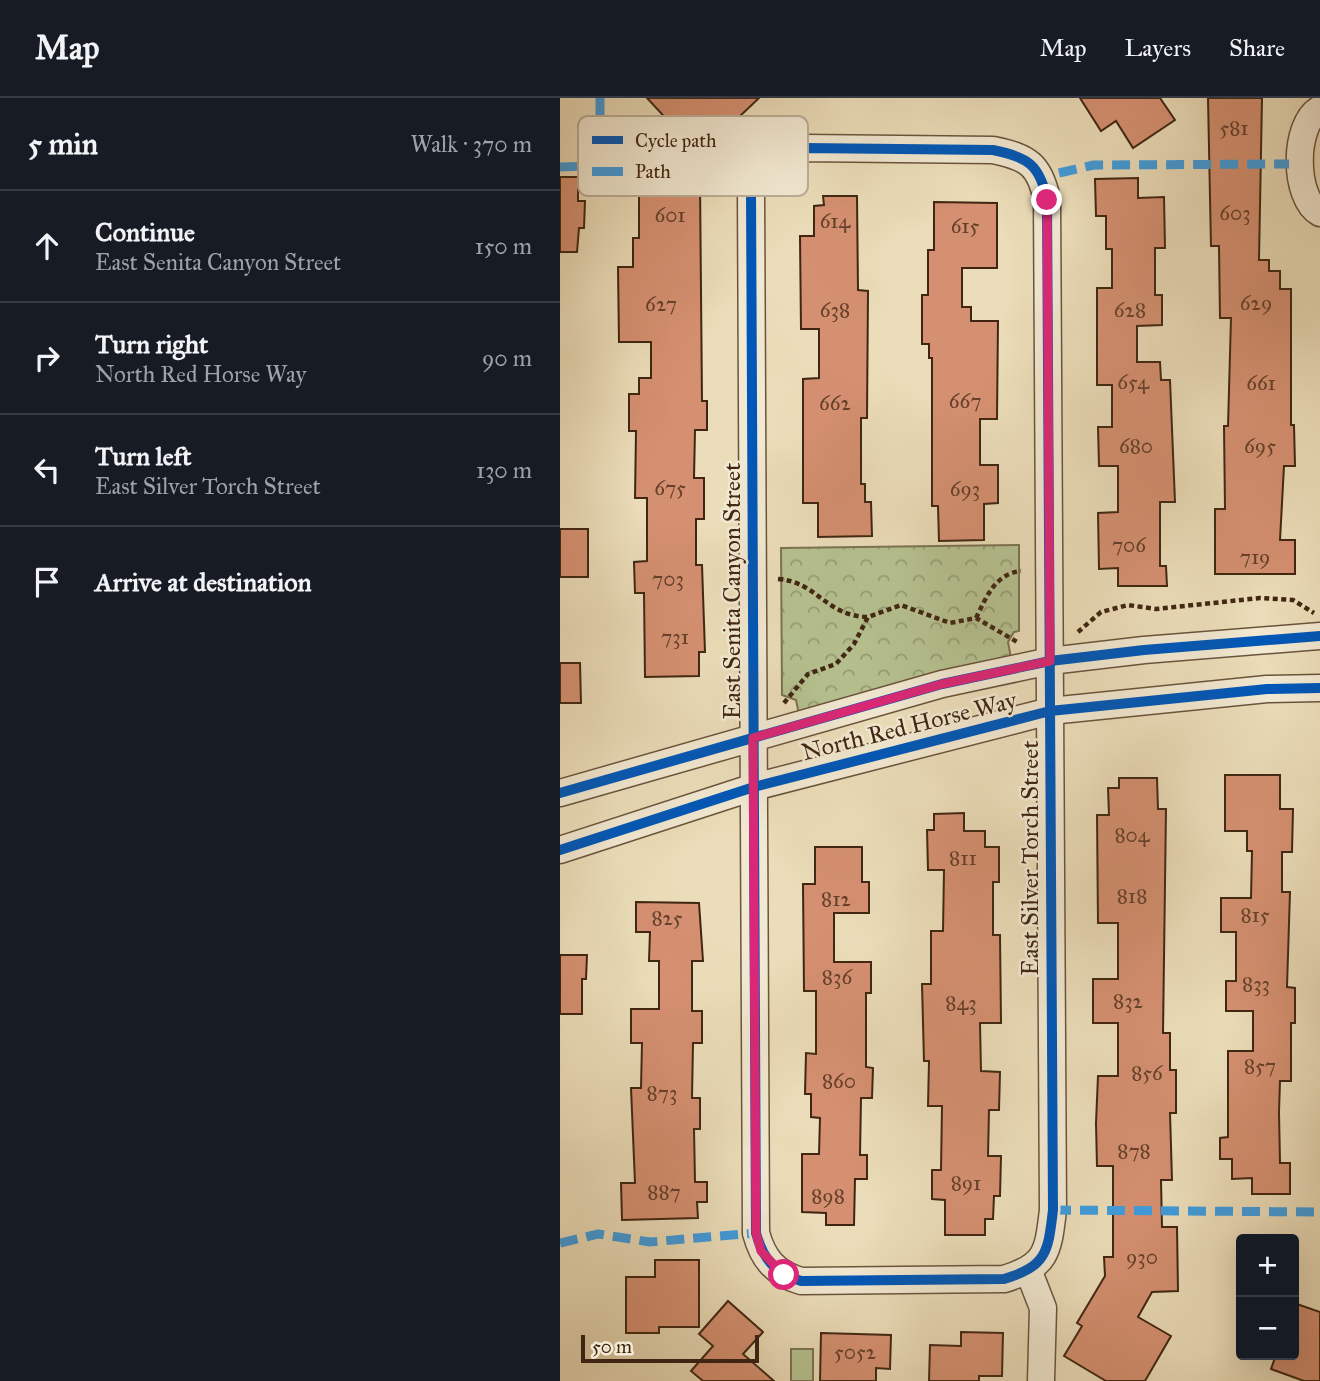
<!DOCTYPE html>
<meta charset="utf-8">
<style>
:root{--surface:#171b24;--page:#20242c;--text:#f1f3f6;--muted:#9ea1a6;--line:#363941}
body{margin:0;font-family:"IM FELL Great Primer",serif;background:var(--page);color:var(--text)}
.controls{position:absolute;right:21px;bottom:21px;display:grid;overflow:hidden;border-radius:7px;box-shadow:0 7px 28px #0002}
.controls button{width:63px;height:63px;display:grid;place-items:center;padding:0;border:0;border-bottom:2px solid var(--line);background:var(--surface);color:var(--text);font:35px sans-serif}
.scale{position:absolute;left:21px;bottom:18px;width:178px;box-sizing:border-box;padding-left:7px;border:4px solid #402612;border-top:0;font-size:19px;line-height:24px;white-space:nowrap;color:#402612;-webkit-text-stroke:5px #f2e9d2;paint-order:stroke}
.stop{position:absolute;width:21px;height:21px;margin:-16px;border:5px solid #db2777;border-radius:50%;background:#fff}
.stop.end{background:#db2777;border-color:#fff;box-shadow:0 2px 7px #0008}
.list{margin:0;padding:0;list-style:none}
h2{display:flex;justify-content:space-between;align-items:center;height:91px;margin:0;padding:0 28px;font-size:30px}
h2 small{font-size:23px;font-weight:400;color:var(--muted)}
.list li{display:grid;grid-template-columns:46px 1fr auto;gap:21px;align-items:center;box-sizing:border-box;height:112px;padding:0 28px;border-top:2px solid var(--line)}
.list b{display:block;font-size:26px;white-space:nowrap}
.list p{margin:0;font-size:23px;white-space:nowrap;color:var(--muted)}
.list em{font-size:23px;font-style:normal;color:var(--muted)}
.icon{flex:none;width:38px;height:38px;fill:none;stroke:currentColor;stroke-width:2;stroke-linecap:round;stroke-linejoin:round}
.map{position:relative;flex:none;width:760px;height:1283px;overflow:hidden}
header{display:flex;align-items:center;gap:42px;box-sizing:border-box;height:98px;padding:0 35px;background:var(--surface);border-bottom:2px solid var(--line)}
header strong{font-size:33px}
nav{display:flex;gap:38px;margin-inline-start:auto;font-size:24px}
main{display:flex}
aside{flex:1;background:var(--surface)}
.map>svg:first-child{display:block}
</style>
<header>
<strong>Map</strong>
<nav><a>Map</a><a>Layers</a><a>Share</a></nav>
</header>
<main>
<aside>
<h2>5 min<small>Walk · 370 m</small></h2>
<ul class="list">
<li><svg class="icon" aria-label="ahead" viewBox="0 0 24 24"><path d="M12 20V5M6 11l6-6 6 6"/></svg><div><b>Continue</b><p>East Senita Canyon Street</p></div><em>150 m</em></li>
<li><svg class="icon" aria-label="right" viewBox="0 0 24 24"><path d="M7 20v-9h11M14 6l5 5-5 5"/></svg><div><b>Turn right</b><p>North Red Horse Way</p></div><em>90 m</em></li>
<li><svg class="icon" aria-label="left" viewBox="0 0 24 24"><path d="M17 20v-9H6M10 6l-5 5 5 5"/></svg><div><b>Turn left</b><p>East Silver Torch Street</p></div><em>130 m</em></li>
<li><svg class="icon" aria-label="arrive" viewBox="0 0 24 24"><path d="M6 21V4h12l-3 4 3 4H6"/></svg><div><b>Arrive at destination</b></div></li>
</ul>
</aside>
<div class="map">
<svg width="760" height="1283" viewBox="0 0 760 1283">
<defs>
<pattern id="park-crowns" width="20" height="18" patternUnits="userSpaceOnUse" patternTransform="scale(1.75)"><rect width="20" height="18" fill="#b6c190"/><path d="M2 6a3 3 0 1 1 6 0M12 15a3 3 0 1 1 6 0" fill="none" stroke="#959d74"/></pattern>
</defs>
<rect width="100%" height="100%" fill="#ebddb9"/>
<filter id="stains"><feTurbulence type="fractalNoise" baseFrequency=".00286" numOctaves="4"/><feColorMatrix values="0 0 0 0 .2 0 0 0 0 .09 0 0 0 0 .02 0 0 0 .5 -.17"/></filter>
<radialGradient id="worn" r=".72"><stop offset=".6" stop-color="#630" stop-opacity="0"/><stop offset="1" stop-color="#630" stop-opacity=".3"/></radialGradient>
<!-- grass -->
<rect fill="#b6c190" stroke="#7b7451" stroke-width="2" x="231" y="1251" width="22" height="32"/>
<!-- park -->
<path fill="url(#park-crowns)" stroke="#7b7451" stroke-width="2" d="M459 447V533L454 534 448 544 451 560 239 616 236 602 222 597 221 450Z"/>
<!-- building -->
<g fill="#d59071" stroke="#402612" stroke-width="2">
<path d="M87 0H199L158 39 144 23 125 41Z"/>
<path d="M520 0H600L615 22 573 50 556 23 541 33Z"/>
<path d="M648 0H702L699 162H709V173H720V191H731V327H734L735 368H724L720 442H735V476H655V411H665L664 328H668L671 220H660L659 148H651Z"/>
<path d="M0 79H18V103H25L24 130H19L17 154H0Z"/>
<path d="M578 80V100L604 99 605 150H595V197H602V227L577 228V264H600L601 282H610L615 404H600V468H606L607 488H558V470L539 471 538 415 558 414V368H539L538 329H552V287H537V190H552V151H546V118H536L535 81Z"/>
<path d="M140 85 142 303H147V332H135L134 380H144V421H136V467H142L145 554H139V578L85 579 84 495H75L74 464 87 463V400H75L76 333H69V296H79V280H91V244H59L58 169H73V140H79V88Z"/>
<path d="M263 98H297L298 192 308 193 307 320H301V386H305V404H311L312 438 258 439V405H243V281L259 280V231H241L240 138H254V108L264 107Z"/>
<path d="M374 104 437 105V170H402V209H411V223H438L437 321H420V367H438V405L424 406V442L379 443 378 408H372V260H369V246H362V197H368V152H374Z"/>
<rect x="0" y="431" width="28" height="48"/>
<path d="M0 565H20L21 605H0Z"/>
<path d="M665 677H720V711H733L732 754H722V794H730L727 889 735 890V925H731V983H720L719 1014 720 1065H730V1096H692V1080L672 1081V1061H660V1040L668 1039V953H693V913H666V883H676V834H661V800H691L692 753H687V733H665Z"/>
<path d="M559 680H597L598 711H606L603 935H610V972H616V1015H610L612 1082H601L602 1129H617L618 1193 592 1194 578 1219 611 1238 585 1283H546L504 1258 522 1228 517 1225 545 1178 544 1159H553V1068H537L536 1025 538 978H558V925H533V881H558V825H538L537 717H549L548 690H559Z"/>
<path d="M404 715V733H425V749H439V784H433V837H440L441 925H420L421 973 440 974 439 1012H429L428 1058H441L440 1098H434L433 1121H425V1137H385V1102L372 1101V1072H381L382 1008H368L369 963H364L362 886H371V833H383L384 772H368L367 732H374V716Z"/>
<path d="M255 749H302V784H309V815H274V864H311V895H306V969L313 970 312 1000H301L300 1057H307V1081H295L294 1127H266V1115L242 1114V1056H259L260 1020 251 1019V996H245L246 955 256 956V893H244L243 786H255Z"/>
<path d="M76 804 139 805 143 863H132V913H142V945H133L132 1000H140V1031H134L135 1084H147V1104H137L138 1120 62 1122 61 1085H75L71 990H81L82 945H71V911H99V863H89L90 834H76Z"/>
<path d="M0 857H27L26 881H22V916H0Z"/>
<path d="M95 1162H139V1229H99V1235H66V1179H95Z"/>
<path d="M168 1203 203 1234 183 1256 214 1283H143L131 1273 153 1248 139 1236Z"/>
<path d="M734 1205 760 1214V1283H744L711 1271 716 1257H734Z"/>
<path d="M401 1234 443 1235 442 1278H419V1283H369L370 1247 401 1248Z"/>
<path d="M261 1235 331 1237 330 1271 316 1270V1283H260Z"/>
</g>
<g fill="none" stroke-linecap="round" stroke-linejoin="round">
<!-- minor casing -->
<g stroke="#6b543c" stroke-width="29">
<g id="minor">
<path d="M760 11C733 26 733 100 760 115"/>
<path d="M244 50 433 52C468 59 480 67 487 102L493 1112C488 1154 487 1168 444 1181L241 1183C215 1175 203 1161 196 1135L191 93C204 60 211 57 244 50Z"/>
<path d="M0 695 382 586 490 563 584 552 760 538"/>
<path d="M0 752 194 689 490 613 707 591 760 590"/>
<path d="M469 1174 483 1210 481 1283"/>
</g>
</g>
<!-- path -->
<g stroke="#402612" stroke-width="4.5" stroke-dasharray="5 3.5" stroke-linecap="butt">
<path d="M218 481C258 484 265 518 308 519"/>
<path d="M416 520C427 498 435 476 461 473"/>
<path d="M518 534 541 514 568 507 596 511 700 500 733 502 754 515"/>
<path d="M224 605 248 576 276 566 294 546 308 519 341 507 390 525 416 520 459 545"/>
</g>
<!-- minor -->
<use href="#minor" stroke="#f2e9d2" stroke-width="26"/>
<!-- quiet -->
<g stroke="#3f9cde" stroke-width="9" stroke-dasharray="18 9" stroke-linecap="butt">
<path d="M40 0V68"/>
<path d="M0 69 173 63 181 67"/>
<path d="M499 75 534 67 729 66"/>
<path d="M493 1112 760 1114"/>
<path d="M0 1145 38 1136 90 1144 196 1135"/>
</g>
<!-- cycleway casing -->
<g stroke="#f2e9d2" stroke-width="15">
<g id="cycleway">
<path d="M244 50 433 52C468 59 480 67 487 102L493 1112C488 1154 487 1168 444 1181L241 1183C215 1175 203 1161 196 1135L191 93C204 60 211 57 244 50Z"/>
<path d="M0 695 382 586 490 563 584 552 760 538"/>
<path d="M0 752 194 689 490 613 707 591 760 590"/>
</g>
</g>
<!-- cycleway -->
<use href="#cycleway" stroke="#0057b8" stroke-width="10"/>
</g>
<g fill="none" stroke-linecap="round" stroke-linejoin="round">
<!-- route -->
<path stroke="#db2777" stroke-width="9" d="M224 1177 201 1153 196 1135 193 640 382 586 490 563 487 102"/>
</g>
<g text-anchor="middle" stroke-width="5" stroke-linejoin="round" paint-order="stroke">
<!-- number labels -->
<g font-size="21" fill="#65402a">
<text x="674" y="37">581</text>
<text x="675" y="122">603</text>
<text x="110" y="124">601</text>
<text x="275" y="130">614</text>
<text x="405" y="135">615</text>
<text x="696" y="212">629</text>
<text x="101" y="213">627</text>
<text x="275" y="219">638</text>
<text x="570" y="219">628</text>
<text x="573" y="291">654</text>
<text x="701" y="292">661</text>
<text x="405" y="310">667</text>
<text x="275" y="312">662</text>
<text x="576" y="355">680</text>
<text x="700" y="355">695</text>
<text x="110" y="397">675</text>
<text x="405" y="398">693</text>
<text x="569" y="454">706</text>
<text x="695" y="466">719</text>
<text x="108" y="488">703</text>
<text x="115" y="546">731</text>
<text x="572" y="744">804</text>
<text x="403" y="767">811</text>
<text x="572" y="805">818</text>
<text x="276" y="808">812</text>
<text x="695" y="824">815</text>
<text x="107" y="827">825</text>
<text x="277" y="886">836</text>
<text x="696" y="893">833</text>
<text x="568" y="910">832</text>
<text x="401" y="912">843</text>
<text x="700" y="975">857</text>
<text x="587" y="982">856</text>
<text x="279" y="990">860</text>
<text x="102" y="1002">873</text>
<text x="574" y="1060">878</text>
<text x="406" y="1092">891</text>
<text x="104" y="1101">887</text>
<text x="268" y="1105">898</text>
<text x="582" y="1166">930</text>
<text x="295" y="1261">5052</text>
</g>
<!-- street labels -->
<g font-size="24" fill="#402612" stroke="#f2e9d2">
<text transform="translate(172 493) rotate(-90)" y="8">East Senita Canyon Street</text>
<text transform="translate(349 628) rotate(-14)" y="8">North Red Horse Way</text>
<text transform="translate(470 760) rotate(-90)" y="8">East Silver Torch Street</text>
</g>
</g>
<!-- legend -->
<rect x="18" y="18" width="230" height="80" rx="10" fill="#f2e9d2" stroke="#bdae98" stroke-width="2"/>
<rect x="32" y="38" width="31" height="8" fill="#0057b8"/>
<rect x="32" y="69" width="31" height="9" fill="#3f9cde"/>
<g font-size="19" fill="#402612">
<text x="75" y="49">Cycle path</text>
<text x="75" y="80">Path</text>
</g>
<rect width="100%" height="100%" filter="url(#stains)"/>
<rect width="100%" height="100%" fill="url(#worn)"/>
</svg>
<div class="controls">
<button>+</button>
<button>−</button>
</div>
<div class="scale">50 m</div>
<div class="stop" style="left:224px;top:1177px"></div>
<div class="stop end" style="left:487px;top:102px"></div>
</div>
</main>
